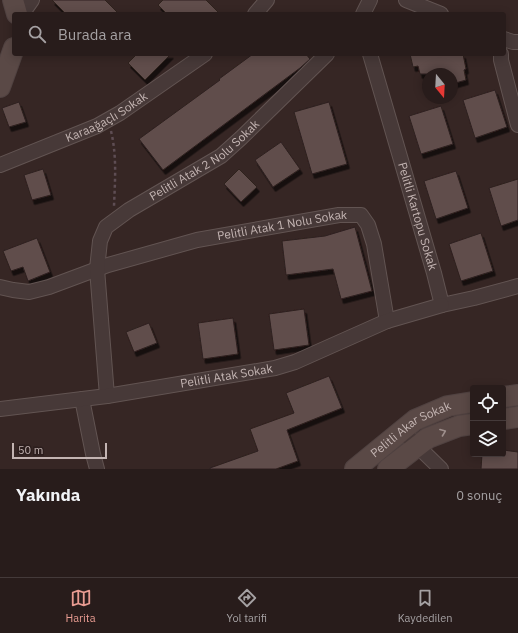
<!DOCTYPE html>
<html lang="tr">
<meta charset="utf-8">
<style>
:root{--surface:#281c1b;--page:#302524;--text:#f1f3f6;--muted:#a5a1a3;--line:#443a3a;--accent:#e99c92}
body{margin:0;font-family:"IBM Plex Sans",sans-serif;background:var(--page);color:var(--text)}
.controls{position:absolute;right:12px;bottom:12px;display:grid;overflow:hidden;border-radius:4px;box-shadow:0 2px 10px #0003}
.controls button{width:36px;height:36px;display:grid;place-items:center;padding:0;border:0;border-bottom:1px solid var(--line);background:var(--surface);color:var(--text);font:20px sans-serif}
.compass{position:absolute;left:422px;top:68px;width:36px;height:36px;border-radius:50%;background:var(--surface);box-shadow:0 2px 10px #0003;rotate:162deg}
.scale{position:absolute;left:12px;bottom:10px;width:95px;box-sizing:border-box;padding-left:4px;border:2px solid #c3b4b2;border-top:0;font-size:11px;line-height:14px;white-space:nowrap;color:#c3b4b2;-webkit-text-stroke:3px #2c1e1d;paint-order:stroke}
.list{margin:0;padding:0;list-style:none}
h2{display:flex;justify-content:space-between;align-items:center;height:52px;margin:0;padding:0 16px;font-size:17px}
h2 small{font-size:13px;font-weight:400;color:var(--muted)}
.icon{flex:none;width:22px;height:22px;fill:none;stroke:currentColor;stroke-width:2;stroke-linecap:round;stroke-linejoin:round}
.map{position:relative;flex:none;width:518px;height:469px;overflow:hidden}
.search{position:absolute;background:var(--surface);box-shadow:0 2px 10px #0003;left:12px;right:12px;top:12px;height:44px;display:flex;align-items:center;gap:10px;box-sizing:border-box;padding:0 14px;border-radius:4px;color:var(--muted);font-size:15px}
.sheet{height:108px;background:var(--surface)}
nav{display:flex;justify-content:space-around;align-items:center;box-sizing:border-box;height:56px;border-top:1px solid var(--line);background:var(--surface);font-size:11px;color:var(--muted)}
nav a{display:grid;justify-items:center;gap:2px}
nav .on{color:var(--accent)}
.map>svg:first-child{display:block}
</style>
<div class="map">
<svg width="518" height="469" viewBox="0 0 518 469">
<defs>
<filter id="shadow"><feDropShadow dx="2.5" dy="4.5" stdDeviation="0" flood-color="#0009"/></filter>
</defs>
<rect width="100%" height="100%" fill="#362624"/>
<!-- building -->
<g fill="#604d4b" stroke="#2e201f" filter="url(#shadow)">
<path d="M52 0H105L119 14H66Z"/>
<path d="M163 0H206L220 14H167L158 5Z"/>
<path d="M137 54H171L145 80 128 63Z"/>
<path d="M253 54H306L310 59 300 68 163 170 139 139 220 80 219 79Z"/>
<path d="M410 54H463L466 69 464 70 466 80 452 84V74H420L418 66 413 67Z"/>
<path d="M495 90 507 127 475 138 463 100Z"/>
<path d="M19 102 26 122 9 127 2 108Z"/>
<path d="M329 102 347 164 312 174 294 112Z"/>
<path d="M441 106 453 144 421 154 409 116Z"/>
<path d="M281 142 300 169 273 187 255 160Z"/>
<path d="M43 169 51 195 32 200 24 175Z"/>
<path d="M239 169 257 187 241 202 224 184Z"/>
<path d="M456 171 468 208 436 219 424 181Z"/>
<path d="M518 179V220L501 226 489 188Z"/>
<path d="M355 227 372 291 341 299 333 269 286 275 282 241 325 236Z"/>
<path d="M481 233 493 271 461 281 449 244Z"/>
<path d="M37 238 50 272 28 281 23 267 11 271 3 251Z"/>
<path d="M304 309 309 345 274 350 269 314Z"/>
<path d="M233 318 238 354 203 359 198 323Z"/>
<path d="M149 323 157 343 134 352 126 332Z"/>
<path d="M329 376 342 408 287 430 298 461 276 469H210V468L258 451 250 429 294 413 286 393Z"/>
<path d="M503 450 518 452V469H481L482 454H503Z"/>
</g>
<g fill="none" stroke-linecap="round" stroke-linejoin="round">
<!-- street casing -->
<g stroke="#625452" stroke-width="16">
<g id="street">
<path d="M406 0 441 14"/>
<path d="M22 14 32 0"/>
<path d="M255 14 267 0"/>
<path d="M363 14 370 0"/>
<path d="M504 39 513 42H518"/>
<path id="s1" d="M370 54 434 273 442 305 474 298 518 286"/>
<path d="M501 54V60L518 125"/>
<path id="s2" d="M0 165 97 126 120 113 205 54"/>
<path id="s3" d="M0 287 13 290 29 292 49 287 108 265 197 240 339 215H361L368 225 374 244 387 321"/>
<path id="s4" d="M107 396 97 269 100 241 106 227 129 210 221 156 241 138 327 54"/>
<path d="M82 399 93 454 97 469"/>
<path id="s5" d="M0 409 107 396 275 368 295 362 387 321 442 305"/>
<path d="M401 430 441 469"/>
</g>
</g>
<!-- secondary casing -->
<g stroke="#504241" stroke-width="22">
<g id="secondary">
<path d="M13 0 17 14"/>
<path d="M0 87 14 48"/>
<path d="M503 397 518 395"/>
<path d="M503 419 518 417"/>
<path id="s6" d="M355 469 415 420 448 406 473 402"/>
<path d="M388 469 428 438 459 426 473 424"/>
</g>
</g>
<!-- path -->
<path stroke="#5e4d53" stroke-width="2.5" stroke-dasharray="3 3" stroke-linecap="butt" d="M111 131C117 156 115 181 114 206"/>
<!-- street -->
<use href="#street" stroke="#473938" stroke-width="14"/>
<!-- secondary -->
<use href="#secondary" stroke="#5a4946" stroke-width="20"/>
</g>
<!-- one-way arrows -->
<defs><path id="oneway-chevron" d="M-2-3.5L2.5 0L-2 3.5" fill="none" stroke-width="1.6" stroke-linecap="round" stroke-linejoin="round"/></defs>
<use stroke="#9e8f8c" href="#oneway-chevron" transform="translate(443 432) rotate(-21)"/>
<g text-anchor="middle" stroke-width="3" stroke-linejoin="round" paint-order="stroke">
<!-- street labels -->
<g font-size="12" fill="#c3b4b2" stroke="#2c1e1d">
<text dy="4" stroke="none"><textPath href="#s2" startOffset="117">Karaağaçlı Sokak</textPath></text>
<text dy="4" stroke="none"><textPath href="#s4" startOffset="290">Pelitli Atak 2 Nolu Sokak</textPath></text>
<text dy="4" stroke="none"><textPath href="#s1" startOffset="169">Pelitli Kartopu Sokak</textPath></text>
<text dy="4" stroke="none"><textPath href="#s3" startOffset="292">Pelitli Atak 1 Nolu Sokak</textPath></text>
<text dy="4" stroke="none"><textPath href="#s5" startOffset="229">Pelitli Atak Sokak</textPath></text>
<text dy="4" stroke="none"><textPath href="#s6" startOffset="69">Pelitli Akar Sokak</textPath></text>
</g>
</g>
</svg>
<div class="controls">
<button><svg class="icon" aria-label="locate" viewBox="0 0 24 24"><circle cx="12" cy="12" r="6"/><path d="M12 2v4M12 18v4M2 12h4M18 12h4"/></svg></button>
<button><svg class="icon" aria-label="layers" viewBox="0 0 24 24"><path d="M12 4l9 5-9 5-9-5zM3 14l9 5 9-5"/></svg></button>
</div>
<svg class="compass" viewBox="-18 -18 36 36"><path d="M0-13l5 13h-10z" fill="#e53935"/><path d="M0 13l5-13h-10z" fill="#a5a1a3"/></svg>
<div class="scale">50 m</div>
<div class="search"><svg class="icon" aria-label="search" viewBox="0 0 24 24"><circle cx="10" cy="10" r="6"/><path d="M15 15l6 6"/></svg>Burada ara</div>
</div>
<section class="sheet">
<h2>Yakında<small>0 sonuç</small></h2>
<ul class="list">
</ul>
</section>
<nav>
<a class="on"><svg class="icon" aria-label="map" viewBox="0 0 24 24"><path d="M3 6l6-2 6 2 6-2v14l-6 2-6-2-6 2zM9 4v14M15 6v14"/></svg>Harita</a>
<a><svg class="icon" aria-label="directions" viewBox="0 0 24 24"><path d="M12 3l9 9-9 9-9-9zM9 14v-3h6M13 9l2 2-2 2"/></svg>Yol tarifi</a>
<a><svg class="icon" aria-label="saved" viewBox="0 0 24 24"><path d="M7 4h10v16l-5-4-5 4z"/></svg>Kaydedilen</a>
</nav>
